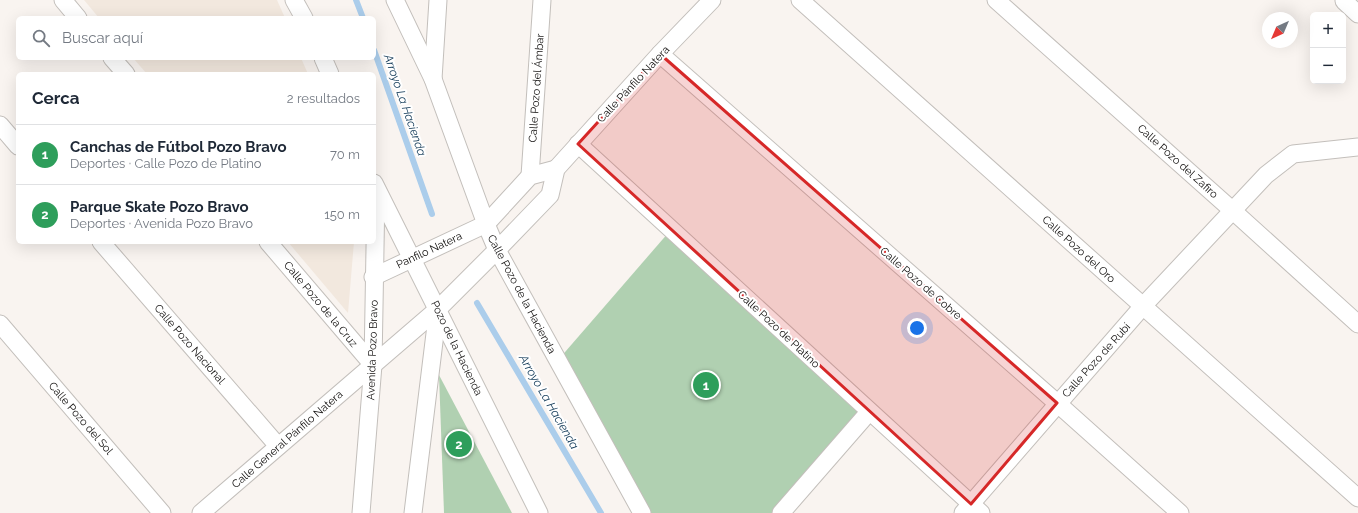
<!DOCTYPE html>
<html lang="es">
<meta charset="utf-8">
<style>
:root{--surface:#fff;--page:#f6f6f7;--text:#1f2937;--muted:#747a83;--line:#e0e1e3;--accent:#b45309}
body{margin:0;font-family:Raleway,sans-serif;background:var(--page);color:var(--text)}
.controls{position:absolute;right:12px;top:12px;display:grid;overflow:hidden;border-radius:6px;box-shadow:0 4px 16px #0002}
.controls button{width:36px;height:36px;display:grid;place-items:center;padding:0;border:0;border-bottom:1px solid var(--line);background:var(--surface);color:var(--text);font:20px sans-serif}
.compass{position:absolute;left:1262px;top:12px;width:36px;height:36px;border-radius:50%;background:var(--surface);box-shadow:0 4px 16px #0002;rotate:224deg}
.you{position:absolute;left:917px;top:328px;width:14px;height:14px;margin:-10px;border:3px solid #fff;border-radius:50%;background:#1a73e8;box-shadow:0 0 0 6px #1a73e833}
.badge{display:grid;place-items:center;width:26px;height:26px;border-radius:50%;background:var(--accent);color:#fff;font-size:13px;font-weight:700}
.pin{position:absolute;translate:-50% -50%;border:2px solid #fff;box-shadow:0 1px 4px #0006}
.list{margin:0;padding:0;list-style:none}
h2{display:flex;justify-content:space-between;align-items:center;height:52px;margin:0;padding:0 16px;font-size:17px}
h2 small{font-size:13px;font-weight:400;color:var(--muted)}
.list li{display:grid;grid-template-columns:26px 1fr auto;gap:12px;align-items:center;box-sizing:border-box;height:60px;padding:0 16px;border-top:1px solid var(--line)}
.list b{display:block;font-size:15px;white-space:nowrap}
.list p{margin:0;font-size:13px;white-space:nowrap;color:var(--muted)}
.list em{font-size:13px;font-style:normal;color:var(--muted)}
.icon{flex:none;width:22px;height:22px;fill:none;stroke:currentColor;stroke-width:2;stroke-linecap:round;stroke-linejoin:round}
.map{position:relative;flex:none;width:1358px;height:513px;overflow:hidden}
.search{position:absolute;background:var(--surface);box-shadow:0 4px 16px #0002;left:16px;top:16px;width:360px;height:44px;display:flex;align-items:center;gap:10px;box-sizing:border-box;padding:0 14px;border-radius:6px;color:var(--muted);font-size:15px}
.panel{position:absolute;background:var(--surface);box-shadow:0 4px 16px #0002;left:16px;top:72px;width:360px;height:172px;border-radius:6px}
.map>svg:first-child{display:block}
</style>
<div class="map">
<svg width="1358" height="513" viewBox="0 0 1358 513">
<rect width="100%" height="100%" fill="#f9f4f0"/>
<!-- built -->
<g fill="#f2e8de">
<path d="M84 0H277L285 18H99Z"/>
<path d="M133 58H301L308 74H147Z"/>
<path d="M288 242H354L348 313Z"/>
</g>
<!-- green -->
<g fill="#b0d0b1">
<path d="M669 232 867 412 780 513H644L559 359Z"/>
<path d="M439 375 512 513H444Z"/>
</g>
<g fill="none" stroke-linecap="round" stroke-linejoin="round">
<!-- stream -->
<g stroke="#abcdeb" stroke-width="6">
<path d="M356 0 363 18"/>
<path d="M374 50 432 214"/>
<path d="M477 303 601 513"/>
</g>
<!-- street casing -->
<g stroke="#c3bfbb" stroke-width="19">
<g id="street">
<path d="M63 0 78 18"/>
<path d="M294 0 304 18"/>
<path d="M395 0 433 79 486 224 497 250 642 513"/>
<path d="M800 0 1358 498"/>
<path d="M996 0 1232 210 1358 324"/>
<path d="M1344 1 1358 14"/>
<path d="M660 54 1057 403 1180 513"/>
<path d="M112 58 126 74"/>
<path d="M323 58 330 74"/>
<path d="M433 79 438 0"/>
<path d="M0 125 18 146"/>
<path d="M578 144 981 513"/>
<path d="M530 176 542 0"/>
<path d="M374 183 539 513"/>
<path d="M101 242 278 446"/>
<path d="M268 242 373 365"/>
<path d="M373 277 486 224 530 176 556 169"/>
<path d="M0 324 162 513"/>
<path d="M201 513 438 309 497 250 550 195 556 169 660 54 712 0"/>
<path d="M361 513 373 365 376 190"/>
<path d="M413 513 438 309"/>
<path d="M781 513 869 412"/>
<path d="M963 513 1143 306 1266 175 1293 154 1358 147"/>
</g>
</g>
<!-- street -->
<use href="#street" stroke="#fff" stroke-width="17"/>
</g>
<!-- marked area -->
<path fill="#d62828" fill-opacity="0.2" stroke="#d62828" stroke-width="3" stroke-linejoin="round" d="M660 54 1057 403 971 504 578 144Z"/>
<g text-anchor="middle" stroke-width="4" stroke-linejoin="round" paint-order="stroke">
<!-- street labels -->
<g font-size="11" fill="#12100f" stroke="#fff">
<text transform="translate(633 84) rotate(-47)" y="4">Calle Pánfilo Natera</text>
<text transform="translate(536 88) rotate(-86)" y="4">Calle Pozo del Ámbar</text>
<text transform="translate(1178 161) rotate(42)" y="4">Calle Pozo del Zafiro</text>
<text transform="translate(1079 249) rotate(42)" y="4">Calle Pozo del Oro</text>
<text transform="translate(429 250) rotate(-25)" y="4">Panfilo Natera</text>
<text transform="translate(921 283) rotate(41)" y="4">Calle Pozo de Cobre</text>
<text transform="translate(522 294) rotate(62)" y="4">Calle Pozo de la Hacienda</text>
<text transform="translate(321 304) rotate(50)" y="4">Calle Pozo de la Cruz</text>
<text transform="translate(779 329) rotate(43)" y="4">Calle Pozo de Platino</text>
<text transform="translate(190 344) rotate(49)" y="4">Calle Pozo Nacional</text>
<text transform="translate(457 348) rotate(64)" y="4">Pozo de la Hacienda</text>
<text transform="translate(372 350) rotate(-88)" y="4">Avenida Pozo Bravo</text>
<text transform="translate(1096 360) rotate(-48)" y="4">Calle Pozo de Rubí</text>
<text transform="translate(81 418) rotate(49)" y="4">Calle Pozo del Sol</text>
<text transform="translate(287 439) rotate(-41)" y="4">Calle General Pánfilo Natera</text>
</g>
<!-- water labels -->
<g font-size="12" font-style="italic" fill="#103856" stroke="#fff">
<text transform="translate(405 105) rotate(71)" y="4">Arroyo La Hacienda</text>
<text transform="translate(549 402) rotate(60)" y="4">Arroyo La Hacienda</text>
</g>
</g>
</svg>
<div class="controls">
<button>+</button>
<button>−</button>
</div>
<svg class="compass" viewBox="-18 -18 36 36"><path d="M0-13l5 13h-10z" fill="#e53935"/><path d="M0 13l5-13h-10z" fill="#747a83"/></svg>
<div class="you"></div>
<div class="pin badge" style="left:706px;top:385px;background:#2e9e5b">1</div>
<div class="pin badge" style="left:459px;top:444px;background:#2e9e5b">2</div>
<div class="search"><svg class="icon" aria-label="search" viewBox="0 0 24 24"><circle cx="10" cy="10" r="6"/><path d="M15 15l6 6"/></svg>Buscar aquí</div>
<section class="panel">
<h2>Cerca<small>2 resultados</small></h2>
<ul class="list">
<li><span class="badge" style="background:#2e9e5b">1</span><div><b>Canchas de Fútbol Pozo Bravo</b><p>Deportes · Calle Pozo de Platino</p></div><em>70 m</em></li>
<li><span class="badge" style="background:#2e9e5b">2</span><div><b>Parque Skate Pozo Bravo</b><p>Deportes · Avenida Pozo Bravo</p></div><em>150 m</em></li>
</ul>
</section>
</div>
